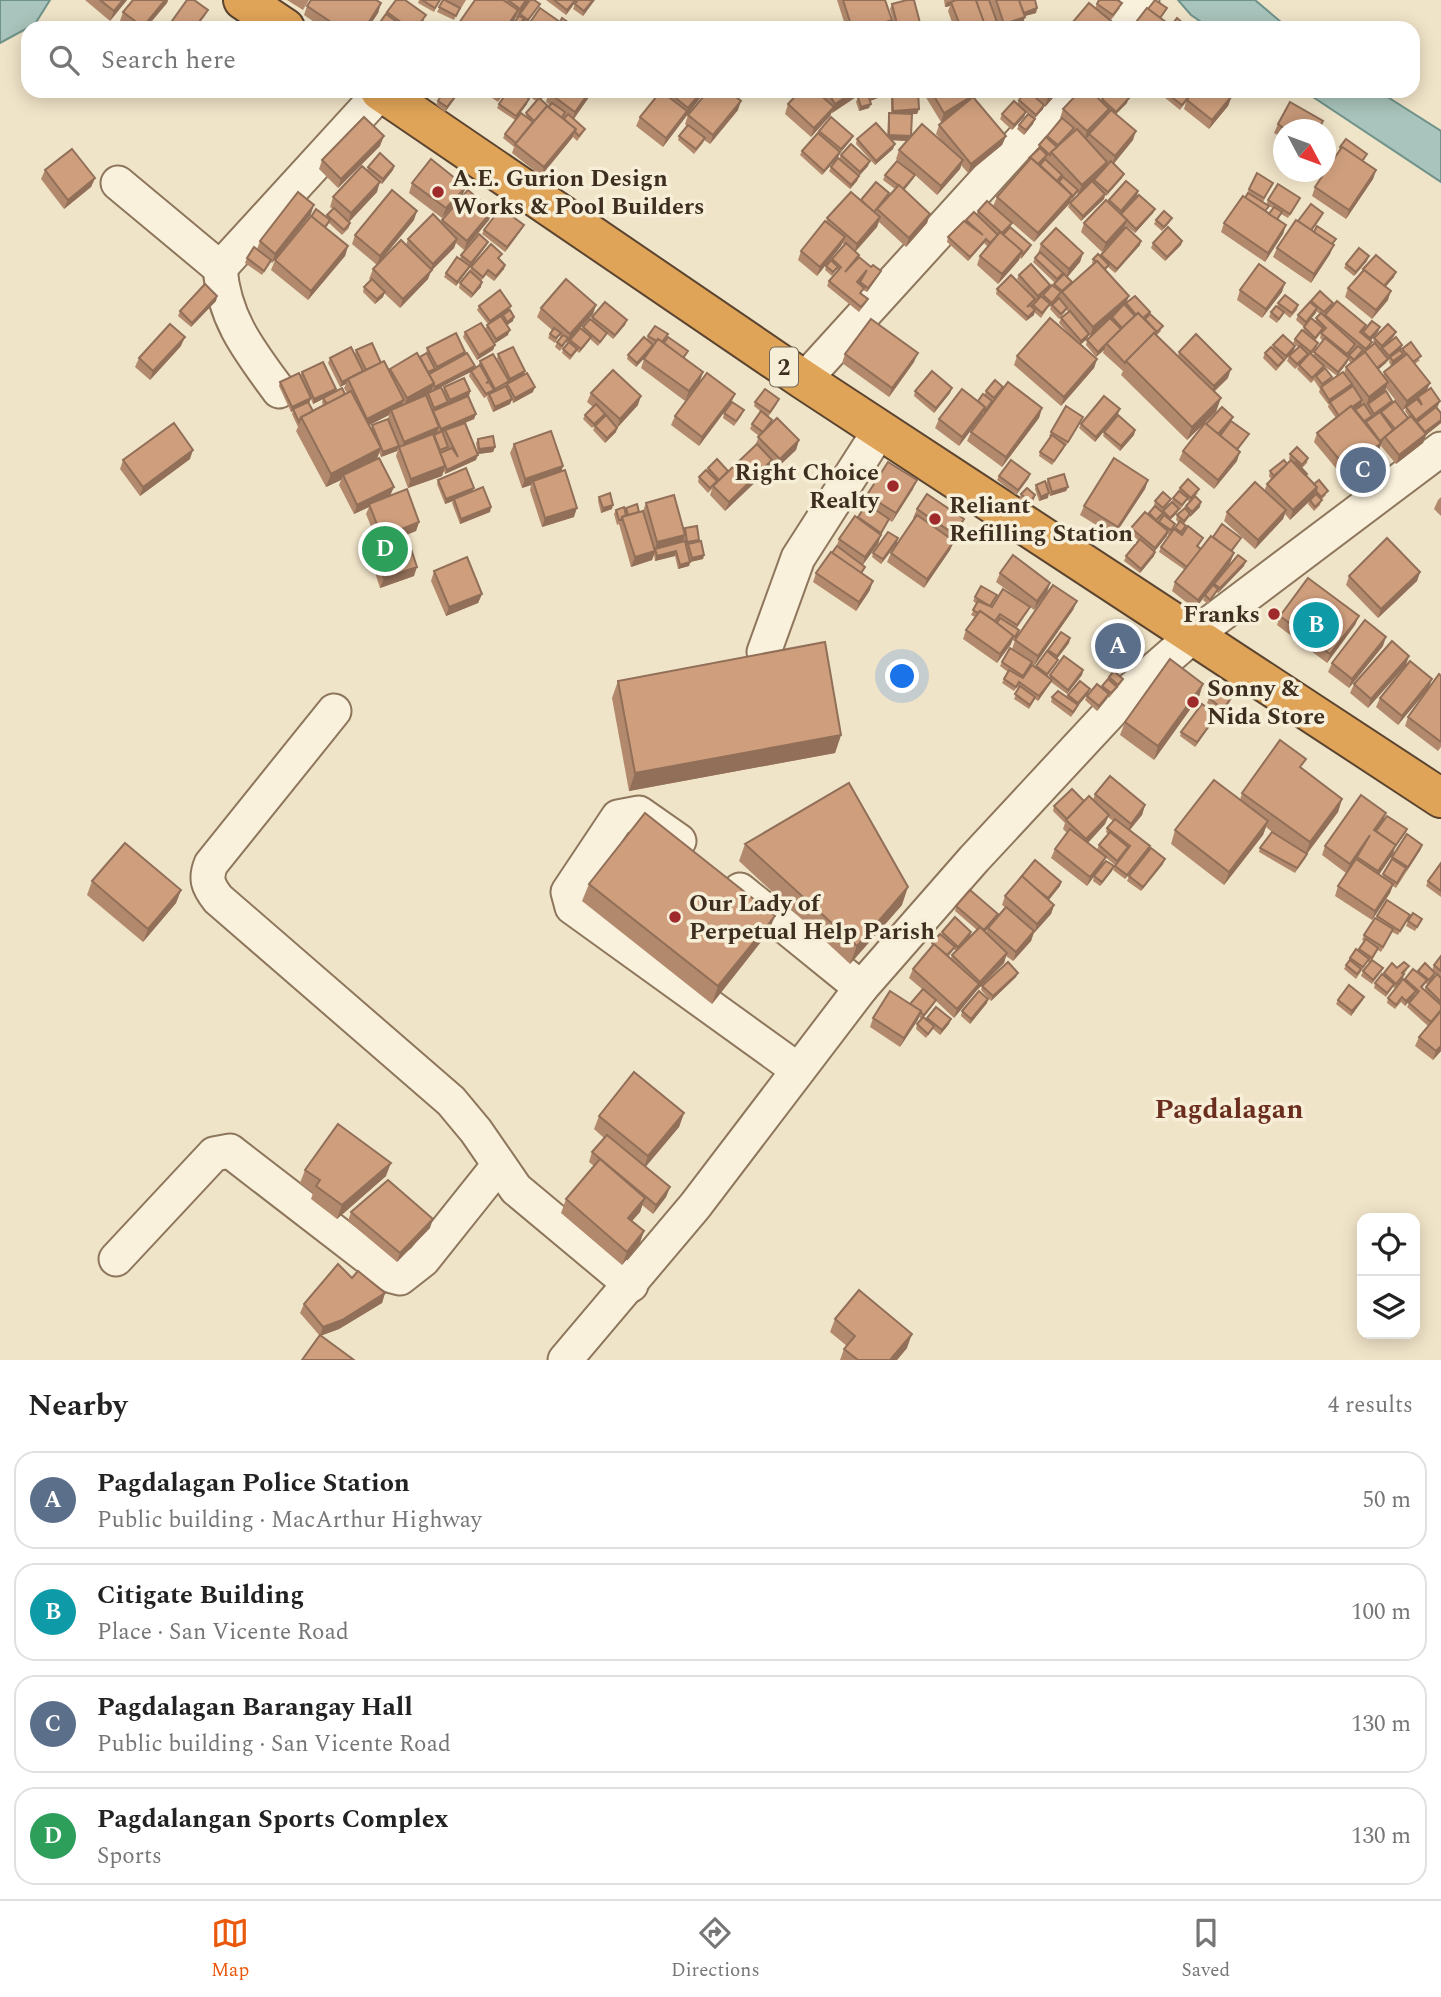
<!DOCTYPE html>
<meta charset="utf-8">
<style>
:root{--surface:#fff;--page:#f2f2f2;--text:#222;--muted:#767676;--line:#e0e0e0;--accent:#ea580c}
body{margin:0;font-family:Spectral,serif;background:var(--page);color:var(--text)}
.controls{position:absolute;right:21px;bottom:21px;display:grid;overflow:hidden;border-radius:14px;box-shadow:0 4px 18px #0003}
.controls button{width:63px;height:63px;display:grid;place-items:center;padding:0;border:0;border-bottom:2px solid var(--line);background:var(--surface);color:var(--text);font:35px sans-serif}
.compass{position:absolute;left:1273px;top:119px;width:63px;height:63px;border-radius:50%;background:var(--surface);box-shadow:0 4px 18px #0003;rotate:131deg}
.you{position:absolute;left:903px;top:677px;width:24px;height:24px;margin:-18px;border:5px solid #fff;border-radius:50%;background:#1a73e8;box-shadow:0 0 0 10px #1a73e833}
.badge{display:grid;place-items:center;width:46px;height:46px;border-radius:50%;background:var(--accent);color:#fff;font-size:23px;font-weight:700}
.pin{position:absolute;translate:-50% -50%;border:4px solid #fff;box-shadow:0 2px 7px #0006}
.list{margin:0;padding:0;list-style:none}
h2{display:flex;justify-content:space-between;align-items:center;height:91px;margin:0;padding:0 28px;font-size:30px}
h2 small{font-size:23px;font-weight:400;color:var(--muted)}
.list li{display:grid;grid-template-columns:46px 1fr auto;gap:21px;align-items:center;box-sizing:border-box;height:98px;margin:0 14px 14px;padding:0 14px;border:2px solid var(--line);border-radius:21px}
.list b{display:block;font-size:26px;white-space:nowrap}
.list p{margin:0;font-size:23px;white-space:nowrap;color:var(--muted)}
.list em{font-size:23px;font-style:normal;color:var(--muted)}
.icon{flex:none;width:38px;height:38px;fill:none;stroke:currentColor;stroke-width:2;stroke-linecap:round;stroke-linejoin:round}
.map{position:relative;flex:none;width:1441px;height:1360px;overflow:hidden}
.search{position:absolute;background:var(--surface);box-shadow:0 4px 18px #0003;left:21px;right:21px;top:21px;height:77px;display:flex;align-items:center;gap:18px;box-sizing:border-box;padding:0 24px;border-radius:21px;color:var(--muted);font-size:26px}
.sheet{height:539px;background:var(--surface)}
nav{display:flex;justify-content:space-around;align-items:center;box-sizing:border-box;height:98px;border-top:2px solid var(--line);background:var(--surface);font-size:19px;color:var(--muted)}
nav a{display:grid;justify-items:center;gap:4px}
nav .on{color:var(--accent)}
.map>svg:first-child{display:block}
</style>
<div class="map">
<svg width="1441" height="1360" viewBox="0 0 1441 1360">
<rect width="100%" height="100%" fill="#f0e4c8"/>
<!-- water -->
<g fill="#a9c4bc" stroke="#6f938a" stroke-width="2">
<path d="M0 0H50L35 24 0 43Z"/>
<path d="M1178 0H1255L1288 28H1210L1191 15Z"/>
<path d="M1304 91H1378L1441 131V182Z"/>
</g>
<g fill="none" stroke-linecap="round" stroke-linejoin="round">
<!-- minor casing -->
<g stroke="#8d765c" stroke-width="37">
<g id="minor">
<path d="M1119 28 1142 0"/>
<path d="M118 183 220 268C224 319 249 350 279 391"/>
<path d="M220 268 381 92"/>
<path d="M804 380 1067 91"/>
<path d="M764 652 798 558 880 430"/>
<path d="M334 711 211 864C205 879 208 886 218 899L451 1101 476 1131 516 1189 631 1285"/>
<path d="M679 841 639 813 618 817 568 892 572 907 798 1070"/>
<path d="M740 890 861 988"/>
<path d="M116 1259 214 1154 230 1151 392 1276 400 1278 423 1260 498 1166"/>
<path d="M565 1360 695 1206 861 988 974 859 1132 689 1194 635 1441 449"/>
</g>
</g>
<!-- highway casing -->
<g stroke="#5b4430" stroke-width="42">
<g id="highway">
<path d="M243 0 285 28"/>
<path d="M380 91 804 380 1441 798"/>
</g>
</g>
<!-- minor -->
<use href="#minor" stroke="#faf1dc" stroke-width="33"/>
<!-- highway -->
<use href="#highway" stroke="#e0a458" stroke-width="38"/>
</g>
<!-- wall -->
<g fill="#b2896c" fill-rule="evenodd">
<path d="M85 0H127L110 21Z"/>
<path d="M133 0H168L167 3 146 28H129L120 21 123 12Z"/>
<path d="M287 0H309L303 10Z"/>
<path d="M419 0H440L434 12 418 3Z"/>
<path d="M443 0H466L460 10 459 9 454 20 437 12Z"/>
<path d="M475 0H529L517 18 516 17 509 28H457L459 23Z"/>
<path d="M546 0H577L566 15Z"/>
<path d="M594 0 583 16 573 9 575 4Z"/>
<path d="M837 0H885L889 28H846Z"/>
<path d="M944 0H1035L1037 8 1036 13 1025 16 1022 26 1015 28H999L998 26 997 28H954L948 11 950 6 945 7Z"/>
<path d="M381 3 378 13 368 28H323L304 15 307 6Z"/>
<path d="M892 4 920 25 921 28H895L890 9Z"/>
<path d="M1097 4 1120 8 1111 20 1100 12 1110 26 1108 28 1071 27 1072 23 1095 8Z"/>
<path d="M387 12 426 15 418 28H376Z"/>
<path d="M206 14 196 28H173L170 26 172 21Z"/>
<path d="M461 91H472L468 96Z"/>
<path d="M483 91H505L498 102 483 92Z"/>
<path d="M508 91H521L520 93 527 104 515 120 497 108 499 104Z"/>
<path d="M524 91H593L574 119 583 133 577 141 573 137 541 176 512 153 514 147 503 138 505 134 525 116 536 101 524 93ZM545 94 548 95 546 102 550 105 548 107 541 100Z"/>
<path d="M659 91H705L663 147 636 126 640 117 658 95Z"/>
<path d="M817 91H865L832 113V112L830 116 811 137 785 114 788 104 819 93Z"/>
<path d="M866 91H895L919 109 917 114H912L911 136 942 141 936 134 939 125 947 119 941 122 922 91H969L972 96 971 99 1006 136 1002 145 968 173 961 165 960 169 937 195 915 175 913 179 904 190 930 214 927 223 906 247 879 222 877 227 855 252 859 255 858 258 879 275 867 292 863 290 861 294 868 299 866 303 859 312 827 286 829 281 838 270 837 269 832 276 825 270 826 266 844 245 843 243 841 246 817 276 798 260 801 251 826 222 827 218 861 201 888 197 895 189 883 180 885 175 909 170 896 159 899 150 907 141 891 140 893 149 875 165 856 144 857 139 887 136 888 117 889 113H891V96L892 92 870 101 869 108 859 111 856 102 858 97 867 95Z"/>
<path d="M1026 91H1059L1045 107 1044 106 1043 109 1034 119 1033 124 1024 135 1017 129 1019 125 1028 114 1026 112 1024 117 1012 130 1000 119 1002 114 1017 104 1019 100Z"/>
<path d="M1080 91H1107L1099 99 1101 101 1102 99 1127 103 1116 114 1133 140 1113 164 1122 178 1106 196 1105 195 1104 199 1081 221 1068 207 1070 203 1078 194 1077 193 1069 204 1034 242 993 206 997 197 1028 161 1029 158 1038 150 1039 145 1047 138 1062 119 1060 118 1063 109Z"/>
<path d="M1166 91H1237L1231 98 1228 106 1209 129 1184 109 1186 102 1180 110 1164 97Z"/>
<path d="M459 93 445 112 436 105 438 101Z"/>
<path d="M738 110 710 144 704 140 703 143 694 154 678 140 679 136 687 126 685 124 688 115Z"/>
<path d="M1278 124 1320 130H1284V139L1274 133Z"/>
<path d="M819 131 851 140 840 153 838 157 822 175 800 155 802 151Z"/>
<path d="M380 146 338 188 319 169 322 160Z"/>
<path d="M1340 147 1365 159 1363 161 1376 170 1373 179 1346 219 1312 196 1315 187 1338 152Z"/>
<path d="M841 155 868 166 859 176 857 181 850 189 829 171 831 167 839 159Z"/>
<path d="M394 166 393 170 382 184 378 181 377 192 349 222 350 223 349 228 342 235 329 223 326 228 348 246 345 256 308 300 271 270 275 260 326 217 333 209 330 207 333 197 367 170 368 167Z"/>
<path d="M45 170 95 178 91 187 64 209 41 179Z"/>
<path d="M1304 172H1321L1316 179Z"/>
<path d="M412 183 466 187 462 196 442 218 409 193Z"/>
<path d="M1273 183 1263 202 1266 212 1269 214 1273 208 1266 205 1268 200 1300 198 1288 218 1281 214 1278 220 1286 225 1283 234 1265 262 1221 232 1224 223 1245 198 1249 189Z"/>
<path d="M1138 191 1137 196 1121 214 1155 209 1153 213 1135 233 1125 225 1124 229 1102 252 1081 232 1084 223 1109 200Z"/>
<path d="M492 211 489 220 464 250 456 243 454 248 431 271 428 279 400 308 384 293 383 297 375 304 363 292 364 287 371 280 369 279 373 269 406 245 408 239 441 223 442 220Z"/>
<path d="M978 211 1012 223 1010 227 1031 245 1029 249 1021 259 1020 257 1019 260 998 284 977 265 980 256 988 247 984 243 968 261 947 242 948 237 966 222V220L976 215Z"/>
<path d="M1323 213 1321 218 1312 231 1334 243 1330 254 1311 283 1273 257 1277 248 1298 222Z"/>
<path d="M311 214 272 263 271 262 262 275 245 263 247 258 257 249 260 241Z"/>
<path d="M414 220 377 265 352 244 355 235Z"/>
<path d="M1156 220 1170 222 1162 231 1154 224Z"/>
<path d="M524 225 522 229 505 252 482 234 484 230Z"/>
<path d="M1182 241 1181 245 1165 261 1151 248 1153 243Z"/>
<path d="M488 242 486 246 456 286 444 277 446 273 460 259 461 255Z"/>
<path d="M1041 244 1083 253 1080 262 1067 277 1071 284 1093 264 1092 263 1093 259 1101 257V255L1140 245 1115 273 1108 267 1106 270 1126 303 1149 315 1161 331 1157 335 1178 356 1179 352 1228 378 1214 392 1216 412 1187 440 1121 375 1123 371 1103 353 1104 350 1096 357 1086 345 1087 340 1104 324 1090 336 1089 335 1087 339 1081 344 1097 359 1094 368 1061 406 1014 365 1017 356 1069 334 1059 323 1061 318 1069 312 1066 310 1065 312 1059 319 1050 309 1051 307 1049 306 1041 318 1034 312V315L1026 321 996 294 997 289 1034 298 1017 279 1019 275 1050 285 1048 289 1041 296 1042 297 1043 295 1054 286 1055 283 1033 262 1035 258 1038 254Z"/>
<path d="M500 259V260L505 265 504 269 494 281 486 275 481 281V287L471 298 459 288 460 283 470 271 471 267Z"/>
<path d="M1367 261 1354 276 1344 268 1346 264Z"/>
<path d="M1363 269 1394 277 1385 287 1388 300 1372 319 1345 297 1348 288Z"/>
<path d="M1240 290 1282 292 1262 318 1237 300Z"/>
<path d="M217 296 216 301 191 327 178 316 180 311Z"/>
<path d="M1311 301 1333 303 1331 307 1324 316H1325V315L1366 325 1365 329 1380 327 1378 332 1370 341 1372 342 1370 347 1374 344 1373 343 1374 338 1396 332 1394 336 1388 343 1401 352 1402 349 1420 360 1415 364 1430 383 1426 392 1438 406 1437 407 1441 413V423L1426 435 1423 443 1396 464 1381 446 1382 443 1381 444 1378 452 1345 479 1314 442 1317 433 1336 418 1328 407 1329 403 1328 404 1319 392 1320 389 1314 380 1315 379 1311 383 1297 369 1299 366 1295 369 1287 361 1289 356 1298 347 1293 343 1295 339 1303 330 1304 327 1315 321 1320 314 1316 311 1304 327 1296 320 1298 315ZM1321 333 1320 338 1323 341 1313 355 1312 354 1317 348 1315 341ZM1390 359 1389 362 1391 366 1384 372 1383 376 1378 370ZM1348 360 1351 363 1346 367 1344 373 1337 376ZM1324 366 1337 376 1330 381 1332 377 1323 370ZM1386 388 1403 410 1406 408 1405 411 1409 417 1408 418 1391 404 1385 391Z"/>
<path d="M1278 303 1298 305 1297 310 1290 318 1284 313 1277 323 1269 317 1271 312 1277 307Z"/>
<path d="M596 305 593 314 567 343 566 342 560 351 555 347 557 342 561 337 559 336 555 343 548 338 552 330 537 317 541 308Z"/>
<path d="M479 306 509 310 513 321 507 325 508 335 494 344 485 329 488 324 477 310Z"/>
<path d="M592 317 627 320 625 325 613 339 607 334 598 346 590 339 579 353 577 351 570 360 562 353 563 349 583 327 591 320Z"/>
<path d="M465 332 495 345 493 350 477 360 463 337Z"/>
<path d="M648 336 666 339 663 343 688 351 684 358 703 372 700 381 685 401 641 368 644 359 648 354 636 367 627 359 628 355 647 339Z"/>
<path d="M1273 345 1295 346 1294 350 1276 371 1263 358 1265 353 1272 348Z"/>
<path d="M181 346 150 380 135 367 139 358Z"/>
<path d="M427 348 464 355 475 366 474 369 478 367 480 361 497 359 498 354 525 371 524 374 533 392 513 403 512 400 510 404 493 412 487 398 488 396 484 398 469 376 470 372 441 387 443 391 444 387 470 391 469 396 476 414 474 419 463 424 476 460 445 474 444 471 442 476 408 488 396 456 399 446 397 451 381 457 379 452 377 459 390 496 419 522 416 531 379 546 366 514 369 507 354 514 339 485 341 480 326 487 296 431 298 427 292 414 293 411 291 412 279 386 280 382 300 376 302 372 335 391 345 394 347 393 344 388 346 384 340 387 328 363 330 358 355 354 356 350 381 363 389 371 390 369 426 354ZM311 399 313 404 323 399 322 402 323 406 313 411 309 403ZM389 415 388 419 372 425 371 429 369 425Z"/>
<path d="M845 354 914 362 889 397 842 363Z"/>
<path d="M1003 387 1042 408 1039 418 1002 467 967 441 971 432 983 415H982L959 446 935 428 939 419 978 401 984 395 986 391Z"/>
<path d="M952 388 950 393 934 413 914 396 915 391Z"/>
<path d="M591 393 638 405 617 428 616 432 605 443 593 430 595 426 592 428 583 419 585 415 593 407 587 402Z"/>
<path d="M735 394 731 403 699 446 671 425 675 416Z"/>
<path d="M755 402 777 404 768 417 771 424 799 440 796 450 777 468 771 463 769 469 725 511 710 495 712 489 708 493 698 482 699 477 707 471 708 468 728 471 755 446 759 436 750 429 752 424 761 412 754 406Z"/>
<path d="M1120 409 1118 414 1095 442 1079 428 1081 424Z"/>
<path d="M724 413 742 415 734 426 723 418Z"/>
<path d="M1081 421 1066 446H1065L1063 450 1052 465 1039 456 1040 452 1051 437 1049 436 1051 432Z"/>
<path d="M1232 421 1247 438 1238 450 1237 461 1214 489 1179 460 1183 451 1206 424Z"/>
<path d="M1135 430 1134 435 1120 451 1103 436 1104 432Z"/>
<path d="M478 439 495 447 493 452 478 454 476 443Z"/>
<path d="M514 444 563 466 561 471 574 517 542 527 530 490 531 485 522 488 510 453Z"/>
<path d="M1290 454 1308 458 1307 463 1302 468 1307 474 1306 476 1326 495 1321 500 1320 505 1314 511 1308 504 1309 501 1290 520 1285 514 1283 519 1255 549 1224 521 1227 512 1264 491 1267 484 1271 479 1269 476 1270 471 1287 464 1291 461 1289 459Z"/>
<path d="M190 459 140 496 120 469 123 460Z"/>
<path d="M1030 474 1028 479 1016 495 997 480 999 476Z"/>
<path d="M1048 479 1068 487 1066 491 1050 496 1046 483Z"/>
<path d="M438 480 473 491 491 507 490 512 460 524 452 503 453 501 445 504 437 484Z"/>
<path d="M1148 480 1145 489 1114 536 1080 515 1084 506Z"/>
<path d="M1036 485 1048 498 1039 501 1035 489Z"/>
<path d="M1180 488 1198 493 1194 497 1200 507 1190 517V516L1184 524 1186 526 1185 530 1201 542 1198 547 1201 549 1213 537 1239 542 1232 552 1234 553 1230 563 1218 579 1244 566 1218 593 1217 592 1208 604 1203 600 1205 596 1195 609 1172 591 1175 582 1185 570 1159 552 1161 547 1179 523 1176 520 1177 515 1185 509 1190 502 1187 500 1180 510 1178 508 1177 513 1170 520 1174 528 1169 535 1168 534 1155 551 1154 556 1140 573 1124 561 1126 556 1139 541 1130 533 1131 528 1148 515 1155 507 1154 506 1155 501 1169 503 1163 511 1172 502 1173 498Z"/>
<path d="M913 489 892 522 889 520 881 534 878 544 862 565 865 567 862 573 870 590 856 611 813 582 816 573 836 548 839 539 857 518 866 505 864 504 867 495Z"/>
<path d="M1021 494 1035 495 1034 500 1028 506 1019 499Z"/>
<path d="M599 497 612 509 601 513 598 501Z"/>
<path d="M1441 497V516L1434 509 1438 500Z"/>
<path d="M646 503 684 531 685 528 699 540 704 555 703 559 690 562 689 566 678 569 675 556 655 561 654 555 652 560 631 567 619 524 617 525 614 514 616 510H625L626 508 639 512 643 511Z"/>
<path d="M917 509 964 519 961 528 952 540 954 541 950 550 924 588 887 562 891 553 914 519 913 518Z"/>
<path d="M897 543 881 564 872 557 873 553Z"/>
<path d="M374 548 414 576 380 588 370 557Z"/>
<path d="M434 571 482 594 478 603 446 616 431 581Z"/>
<path d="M1420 572 1417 581 1378 618 1346 585 1349 576Z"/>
<path d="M1000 573 1050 583 1047 592 1034 610 996 582Z"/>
<path d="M997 595 991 607 1028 611 1017 628 1018 635 1013 641 1012 640 1011 644 997 663 963 639 966 630 975 617 971 615 977 604 973 601 975 597Z"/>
<path d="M1077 601 1073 610 1034 666 1032 664 1023 677 1036 668 1048 650 1070 638 1069 643 1057 659 1058 660 1056 664 1047 677H1049L1050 675 1083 670 1082 675 1067 694 1051 682 1038 701 1035 699 1029 709 1014 699 1019 688 1017 687 1014 691 1002 683 1008 672 1000 666 1002 662 1012 649 1015 640Z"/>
<path d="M1280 616H1359L1355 625 1327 663 1277 625Z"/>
<path d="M1383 646 1349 688 1328 672 1332 663Z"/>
<path d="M1406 665 1368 708 1350 693 1354 684Z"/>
<path d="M1441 676V747L1438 751 1405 726 1408 717Z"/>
<path d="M1109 677 1121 683 1109 698 1108 697 1097 711 1085 700 1087 696 1101 687Z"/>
<path d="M1432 679 1398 725 1376 707 1380 698Z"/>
<path d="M618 681 841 735 835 753 629 791 612 698Z"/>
<path d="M1080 681 1078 705 1076 710 1071 717 1051 702 1052 697H1067L1068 695Z"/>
<path d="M1199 697 1154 760 1120 735 1125 722Z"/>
<path d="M1209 698H1231L1230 702 1221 713 1207 703Z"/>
<path d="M1217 715 1215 719 1195 747 1180 736 1181 732Z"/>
<path d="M1302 769 1342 799 1338 812 1307 854 1305 859 1295 873 1259 852 1260 848 1272 832 1266 827 1263 835 1224 885 1171 844 1175 830 1240 800 1242 793Z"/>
<path d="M1095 794 1145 805 1142 815 1130 830 1150 846 1149 850 1125 879 1113 870 1115 865 1105 857 1087 886 1051 858 1055 849 1067 833 1063 829 1065 823 1053 811 1054 806 1093 800ZM1108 817 1113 821 1107 828 1106 832 1108 834 1099 845 1097 850 1088 843 1105 824Z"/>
<path d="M1383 822 1407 829 1405 834 1395 847 1393 854 1379 875 1382 877 1392 857 1421 849 1396 888 1393 886 1390 893 1372 920 1335 896 1338 886 1356 859 1346 873 1322 855 1325 846Z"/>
<path d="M745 844 902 905 850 964 739 861Z"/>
<path d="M1441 863V897L1426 886 1428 881Z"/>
<path d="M1163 864 1141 891 1127 881 1129 876Z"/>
<path d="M1112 871 1100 886 1093 881 1094 876Z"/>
<path d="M92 881 181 890 176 903 143 942 87 895Z"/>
<path d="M1061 882 1060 886 1049 900 1054 905 1051 914 1034 933 1031 941 1013 961 1006 956 1004 963 977 990 954 1018 936 1001 934 1004 924 1017 926 1019 927 1018 951 1019 949 1024 940 1035 933 1029 926 1038 916 1029 917 1024 922 1019 919 1017 900 1047 870 1027 873 1018 910 1004 922 989 909 978 913 969 931 947 932 943 941 935 942 932 970 937 977 930 955 911 956 906 998 914 996 918 985 932 986 933 988 928 1006 908 1002 905 1005 896ZM954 949 956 951 952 955 951 958 949 956Z"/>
<path d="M589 884 768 933 712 1004 582 901Z"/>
<path d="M1410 915 1398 935 1392 932 1381 952 1378 950 1372 960 1383 968 1381 972 1372 984 1361 976 1363 971 1369 963 1368 961 1356 979 1344 969 1350 958 1358 950 1364 941 1362 940 1364 935 1377 916Z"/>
<path d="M1422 919 1415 931 1406 926 1408 921Z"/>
<path d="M1441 956V977L1432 970 1434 977 1427 985 1426 983 1422 988 1424 990 1426 987 1441 978V1051L1433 1060 1415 1046 1419 1037 1428 1026 1407 1007 1409 1003 1416 994 1415 993 1405 1006 1401 1002 1395 1009 1387 1003 1388 998 1405 979 1418 973V971L1432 970 1434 965Z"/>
<path d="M1397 968 1407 970 1404 974 1403 979 1395 988 1393 987 1386 997 1374 988 1375 983 1384 973Z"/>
<path d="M1018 973 1016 977 991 1001 981 990 982 986Z"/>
<path d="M1364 997 1362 1001 1351 1016 1336 1004 1338 1000Z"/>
<path d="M988 999 987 1003 970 1024 961 1016 962 1011Z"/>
<path d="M684 1113 679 1127 645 1167 670 1187 666 1197 653 1214 642 1205 640 1212 632 1221 644 1231 639 1245 622 1265 561 1213 566 1199 594 1166 589 1162 592 1152 604 1138 594 1129 599 1116Z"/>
<path d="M305 1170 386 1176 337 1219 311 1199 313 1193 300 1183Z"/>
<path d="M351 1212 430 1228 397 1262 348 1221Z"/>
<path d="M352 1278 385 1293 382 1303 339 1329 320 1336 300 1313 304 1304Z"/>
<path d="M835 1319 907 1348 897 1360H840L844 1349 847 1346 830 1332Z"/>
</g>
<!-- shaded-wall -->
<g fill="#916f58">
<path d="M123 0H127L110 21 114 11Z"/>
<path d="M165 0H168L167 3 146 28H142Z"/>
<path d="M526 0H529L517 18 520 9Z"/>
<path d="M575 0H577L566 15 567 10Z"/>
<path d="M593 0H595L583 16 584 11Z"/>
<path d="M947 2H951L950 6 945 7Z"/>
<path d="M381 3 378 13 368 28H365Z"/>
<path d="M1037 8 1036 13 1021 17 1023 13Z"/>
<path d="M208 10 206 14 196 28H194Z"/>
<path d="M518 10 515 19 509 28H506Z"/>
<path d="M1025 17 1022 26 1015 28H1002L1004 24Z"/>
<path d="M892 20 889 28H868Z"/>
<path d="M459 91H460L459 93 445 112 447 107Z"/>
<path d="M590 91H593L592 93 572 121 575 112Z"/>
<path d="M702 91H705L704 93 663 147 666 138Z"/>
<path d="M855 91H865L832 113 835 104Z"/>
<path d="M877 91H895L870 101 874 92Z"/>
<path d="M1054 91H1059L1045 107 1048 97Z"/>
<path d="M1233 91H1237L1231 98 1228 106 1209 129 1212 120 1230 98Z"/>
<path d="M972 96 969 105 941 122 944 113Z"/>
<path d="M1129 98 1127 103 1114 116 1116 112Z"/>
<path d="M529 99 527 104 515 120 516 116Z"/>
<path d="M741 101 738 110 710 144 713 135Z"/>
<path d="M871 104 869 108 859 111 861 107Z"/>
<path d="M1044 105 1043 109 1034 119 1036 115Z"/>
<path d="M834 107 830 116 811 137 814 128Z"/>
<path d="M919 109 917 114 892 115 893 111Z"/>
<path d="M1109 109 1106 118 1084 141 1087 131Z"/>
<path d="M1026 112 1024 117 1012 130 1014 125Z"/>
<path d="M1035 119 1033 124 1024 135 1026 130Z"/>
<path d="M576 129 572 138 541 176 544 167Z"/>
<path d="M1136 131 1133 140 1112 166 1115 156Z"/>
<path d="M889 135 911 136 909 141 887 140Z"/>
<path d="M384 136 380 146 338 188 341 179Z"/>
<path d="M853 136 851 140 840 153 838 157 822 175 824 171 840 153 841 149Z"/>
<path d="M1006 136 1002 145 968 173 971 164Z"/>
<path d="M895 144 893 149 875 165 876 161Z"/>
<path d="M963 160 960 169 937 195 941 186Z"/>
<path d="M870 161 868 166 859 176 857 181 850 189 851 185 858 177 860 172Z"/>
<path d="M1107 162 1104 171 1078 194 1082 185Z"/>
<path d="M394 166 393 170 382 184 383 179Z"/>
<path d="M1376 170 1373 179 1346 219 1349 210Z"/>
<path d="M1124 174 1122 178 1106 196 1108 192Z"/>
<path d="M915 175 913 179 901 194 903 190Z"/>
<path d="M95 178 91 187 64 209 68 200Z"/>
<path d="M380 182 377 192 348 223 351 213Z"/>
<path d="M466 187 462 196 442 218 446 208Z"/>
<path d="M1138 191 1137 196 1119 216 1121 211Z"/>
<path d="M1105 194 1104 199 1081 221 1083 216Z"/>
<path d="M1072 195 1069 204 1034 242 1038 233Z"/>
<path d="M314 205 311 214 272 263 275 254Z"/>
<path d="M1155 209 1153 213 1135 233 1136 229Z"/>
<path d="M417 211 414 220 377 265 380 256Z"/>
<path d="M492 211 489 220 464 250 467 241Z"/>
<path d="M930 214 927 223 906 247 909 238Z"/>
<path d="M880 217 877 227 854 253 857 244Z"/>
<path d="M1127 220 1124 229 1102 252 1106 243Z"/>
<path d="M524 225 522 229 505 252 507 247Z"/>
<path d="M1286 225 1283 234 1265 262 1268 253Z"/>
<path d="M845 237 841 246 817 276 820 267Z"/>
<path d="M457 239 454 248 431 271 428 279 400 308 403 299 430 271 433 264Z"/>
<path d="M986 239 984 243 968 261 970 257Z"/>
<path d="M1141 241 1140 245 1115 273 1117 269Z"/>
<path d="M1182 241 1181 245 1165 261 1167 257Z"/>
<path d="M488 242 486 246 456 286 457 282 469 267 471 263Z"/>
<path d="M1031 245 1029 249 1021 259 1023 254Z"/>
<path d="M1334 245 1330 254 1311 283 1314 274Z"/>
<path d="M348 246 345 256 308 300 311 291Z"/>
<path d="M1022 251 1019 260 998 284 1002 274Z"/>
<path d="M1083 253 1080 262 1066 279 1069 269Z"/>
<path d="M1369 256 1367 261 1354 276 1356 272Z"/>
<path d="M505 265 504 269 494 281 496 276Z"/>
<path d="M881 271 879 275 867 292 868 288Z"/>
<path d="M1396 272 1394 277 1382 291 1383 286Z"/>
<path d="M482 282 481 287 471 298 473 294Z"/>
<path d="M1285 283 1282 292 1262 318 1266 309Z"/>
<path d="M1050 285 1048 289 1036 300 1038 296Z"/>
<path d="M1391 291 1388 300 1372 319 1376 310Z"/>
<path d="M385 292 383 297 375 304 377 299Z"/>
<path d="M217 296 216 301 191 327 192 323Z"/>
<path d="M1129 296 1125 306 1090 336 1093 327Z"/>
<path d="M596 305 593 314 567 343 570 334Z"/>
<path d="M511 306 509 310 489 326 490 321Z"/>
<path d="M1317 308 1316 313 1304 327 1306 322Z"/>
<path d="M1035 310 1034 315 1026 321 1028 317Z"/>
<path d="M514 317 513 321 506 326 507 322Z"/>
<path d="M627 320 625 325 613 339 615 335Z"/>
<path d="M1380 327 1378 332 1369 343 1370 338Z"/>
<path d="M510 330 508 335 494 344 496 339Z"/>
<path d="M1396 332 1394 336 1383 348H1382L1381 351 1382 346Z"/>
<path d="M1089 334 1087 339 1079 346 1081 341Z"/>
<path d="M185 337 181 346 150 380 153 371Z"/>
<path d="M591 337 589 341 579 353 581 349Z"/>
<path d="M495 345 493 350 477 360 479 355Z"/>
<path d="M653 345 652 350 636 367 637 363Z"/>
<path d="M1106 345 1104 350 1096 357 1098 352Z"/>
<path d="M1402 345 1401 350 1387 361 1389 356Z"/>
<path d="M1295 346 1294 350 1284 361 1286 356Z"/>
<path d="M465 352 464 357 435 372 437 367Z"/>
<path d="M918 353 914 362 889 397 892 388Z"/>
<path d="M1403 354 1401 359 1391 366 1393 361Z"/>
<path d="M1349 358 1347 363 1337 376 1338 372Z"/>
<path d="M1097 359 1094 368 1061 406 1064 397Z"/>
<path d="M1388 359 1386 363 1374 373 1376 368Z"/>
<path d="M475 366 473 371 433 391 435 387Z"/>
<path d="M1231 369 1228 378 1210 395 1214 386Z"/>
<path d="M525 371 523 376 508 384 510 379Z"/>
<path d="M703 372 700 381 685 401 689 391Z"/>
<path d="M348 379 346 384 340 387 342 382Z"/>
<path d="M1388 382 1385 391 1366 406 1369 397Z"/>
<path d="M434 383 431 392 404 407 407 398Z"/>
<path d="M1430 383 1426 392 1403 410 1407 401Z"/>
<path d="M1352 384 1350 389 1328 404 1329 400Z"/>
<path d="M535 387 533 392 513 403 515 398Z"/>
<path d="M952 388 950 393 934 413 936 408Z"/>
<path d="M336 389 335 393 313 404 314 399Z"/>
<path d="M470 391 469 396 448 405 450 400Z"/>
<path d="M735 394 731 403 699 446 702 437Z"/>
<path d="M641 396 638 405 617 428 616 432 605 443 607 438 617 428 620 419Z"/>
<path d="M311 398 309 403 291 412 292 407Z"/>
<path d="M1221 398 1216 412 1187 440 1192 427Z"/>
<path d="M512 399 510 404 493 412 495 407Z"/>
<path d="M404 400 400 409 391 410 389 415 364 428 367 419Z"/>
<path d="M1362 400 1361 405 1337 421 1339 416Z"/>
<path d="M1392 401 1391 405 1373 418 1374 414Z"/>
<path d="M1440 401 1438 406 1415 424 1416 420Z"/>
<path d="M448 402 446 406 432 412 434 408Z"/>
<path d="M985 407 982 416 959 446 962 437Z"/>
<path d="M1042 408 1039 418 1002 467 1006 457Z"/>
<path d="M1120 409 1118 414 1095 442 1096 437Z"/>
<path d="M476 414 474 419 445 431V430L444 432 440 434 441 429Z"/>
<path d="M1233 417 1231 421 1215 440 1217 436Z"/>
<path d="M1441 420V423L1426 435 1423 443 1396 464 1399 455 1425 432Z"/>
<path d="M439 427 435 437 401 451 404 442Z"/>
<path d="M1135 430 1134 435 1120 451 1121 446Z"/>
<path d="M1384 438 1378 452 1345 479 1348 470Z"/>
<path d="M799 440 796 450 777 468 780 459Z"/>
<path d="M399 446 397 451 381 457 383 452Z"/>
<path d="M495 447 493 452 478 454 479 449Z"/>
<path d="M381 448 376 461 343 475 341 480 326 487 331 474Z"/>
<path d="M193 450 190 459 140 496 143 487Z"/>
<path d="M1240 452 1237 461 1214 489 1218 480Z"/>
<path d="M478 455 476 460 445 474 447 470Z"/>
<path d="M772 460 769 469 725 511 729 502Z"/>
<path d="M445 466 442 476 408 488 411 479Z"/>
<path d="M563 466 560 476 533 481 531 485 522 488 525 479Z"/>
<path d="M1030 474 1028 479 1016 495 1018 490Z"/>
<path d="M917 480 913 489 892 522 896 513Z"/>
<path d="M1148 480 1145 489 1114 536 1118 527Z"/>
<path d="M394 487 390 496 369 504V507L354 514 357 505Z"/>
<path d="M1068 487 1066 491 1050 496 1052 492Z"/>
<path d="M1317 487 1314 497 1290 520 1293 510Z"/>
<path d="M474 488 472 492 454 499 453 501 445 504 446 499Z"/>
<path d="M1049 493 1048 498 1039 501 1041 497Z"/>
<path d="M1201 502 1200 507 1190 517 1192 512Z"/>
<path d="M613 505 612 509 601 513 603 508Z"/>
<path d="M491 507 490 512 460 524 461 519Z"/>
<path d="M577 508 574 517 542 527 545 518Z"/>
<path d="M1179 509 1177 513 1168 522 1170 518Z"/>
<path d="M1286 510 1283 519 1255 549 1258 540Z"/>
<path d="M889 519 880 536 881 535 878 544 862 566 865 557 879 537Z"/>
<path d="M964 519 961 528 950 543 954 534Z"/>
<path d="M419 522 416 531 379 546 382 537Z"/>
<path d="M1168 531 1167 536 1153 553 1155 548Z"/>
<path d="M685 535 682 544 654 552 657 542Z"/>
<path d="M898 538 897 543 881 564 883 559Z"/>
<path d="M954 541 950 550 924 588 927 579Z"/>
<path d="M655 551 652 560 631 567 635 557Z"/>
<path d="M676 551 675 556 655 561 657 556Z"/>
<path d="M1155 552 1154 556 1140 573 1141 569Z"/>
<path d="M1234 553 1230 563 1195 609 1198 600Z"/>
<path d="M704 555 703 559 690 562 689 566 678 569 680 565 690 562 692 558Z"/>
<path d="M1246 561 1244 566 1218 593 1220 588Z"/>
<path d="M417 567 414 576 380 588 384 578Z"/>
<path d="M1420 572 1417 581 1378 618 1381 609Z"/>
<path d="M873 581 870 590 856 611 859 602Z"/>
<path d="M1050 583 1047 592 1034 610 1037 601Z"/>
<path d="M482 594 478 603 446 616 449 607Z"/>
<path d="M1077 601 1073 610 1034 666 1038 656Z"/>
<path d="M1359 616 1355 625 1327 663 1330 654Z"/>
<path d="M1014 635 1011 644 997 663 1000 654Z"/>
<path d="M1386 637 1383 646 1349 688 1352 679Z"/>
<path d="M1070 638 1069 643 1055 661 1057 656Z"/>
<path d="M1409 656 1406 665 1368 708 1371 699Z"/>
<path d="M1083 670 1082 675 1067 694 1068 690Z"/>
<path d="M1432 679 1429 688 1398 725 1402 716Z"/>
<path d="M1052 680 1050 684 1038 701 1039 696Z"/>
<path d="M1203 684 1199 697 1154 760 1158 746Z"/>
<path d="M1090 689 1088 694 1077 707 1078 703Z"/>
<path d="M1109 694 1107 699 1097 711 1099 706Z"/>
<path d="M1217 715 1215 719 1195 747 1197 742Z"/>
<path d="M841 735 835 753 629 791 635 773Z"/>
<path d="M1342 799 1338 812 1305 856 1310 842Z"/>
<path d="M1145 805 1142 815 1127 833 1131 824Z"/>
<path d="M1386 813 1383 822 1371 839 1374 830Z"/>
<path d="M1109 815 1105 824 1083 848 1086 839Z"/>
<path d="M1268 821 1263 835 1224 885 1229 872Z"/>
<path d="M1407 829 1405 834 1395 847 1393 854 1375 880 1378 871Z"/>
<path d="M1370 835 1356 859 1346 873 1350 864Z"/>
<path d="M1422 845 1421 849 1406 872 1408 867Z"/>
<path d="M1150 846 1149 850 1125 879 1127 875Z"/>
<path d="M1106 857 1102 866 1087 886 1090 877Z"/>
<path d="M1165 859 1163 864 1141 891 1143 887Z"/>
<path d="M1114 866 1112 871 1100 886 1102 882Z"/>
<path d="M1061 882 1060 886 1046 903 1048 898Z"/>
<path d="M1393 884 1390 893 1372 920 1375 911Z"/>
<path d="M908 887 902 905 850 964 857 946Z"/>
<path d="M181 890 176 903 143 942 148 929Z"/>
<path d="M1054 905 1051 914 1034 933 1037 924Z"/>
<path d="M998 914 996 918 983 935 984 930Z"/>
<path d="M775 916 768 933 712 1004 718 986Z"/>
<path d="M1034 931 1031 941 1013 961 1016 952Z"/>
<path d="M971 932 970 937 956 951 958 947Z"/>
<path d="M1007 953 1004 963 977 990 954 1018 957 1009 980 982Z"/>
<path d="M1018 973 1016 977 991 1001 993 996Z"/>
<path d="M1416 991 1414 996 1405 1006 1406 1001Z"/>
<path d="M1364 997 1362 1001 1351 1016 1352 1011Z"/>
<path d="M988 999 987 1003 970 1024 971 1019Z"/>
<path d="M936 1000 934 1004 922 1019 924 1015Z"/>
<path d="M921 1011 918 1020 900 1047 904 1038Z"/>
<path d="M951 1019 949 1024 940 1035 942 1030Z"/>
<path d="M1441 1046V1051L1433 1060 1436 1051Z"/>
<path d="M684 1113 679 1127 643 1170 648 1156Z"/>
<path d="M391 1163 386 1176 337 1219 342 1205Z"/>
<path d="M670 1187 666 1197 653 1214 656 1205Z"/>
<path d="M645 1198 640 1212 623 1231 628 1218Z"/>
<path d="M433 1219 430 1228 397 1262 400 1253Z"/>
<path d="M644 1231 639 1245 622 1265 627 1252Z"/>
<path d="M385 1293 382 1303 339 1329 320 1336 323 1327Z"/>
<path d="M912 1334 907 1348 897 1360H890Z"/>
</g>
<!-- building -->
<g fill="#cf9f7d" stroke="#916f58" stroke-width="2">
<path d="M100 0H123L114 11Z"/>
<path d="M133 0H165L143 27 123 12Z"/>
<path d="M187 0H194L208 10 194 28H182L172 21Z"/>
<path d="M311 0H376L381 3 365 28H340L307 6Z"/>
<path d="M396 0H405L426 15 416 28H409L387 12Z"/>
<path d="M422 0H440L435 8Z"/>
<path d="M443 0H445L460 8 456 16 439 7Z"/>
<path d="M475 0H503L518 10 506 28H466L459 23Z"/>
<path d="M508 0H526L520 9Z"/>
<path d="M530 0H534L540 4 528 20 520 14Z"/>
<path d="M554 0H575L567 10Z"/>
<path d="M578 0H593L584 11 575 4Z"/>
<path d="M843 0H885L892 20 868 28H852Z"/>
<path d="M907 0H914L920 23 898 28 892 4Z"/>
<path d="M956 0H976L986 27 982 28H961L951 2Z"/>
<path d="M976 0H989L998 25 991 28H986Z"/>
<path d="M996 0H1019L1025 17 1004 24Z"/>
<path d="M1019 0H1035L1037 8 1024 13Z"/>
<path d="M1099 0H1117L1122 3 1113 15 1097 4Z"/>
<path d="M1155 0 1167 8 1160 18 1148 9Z"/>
<path d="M1089 3 1111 21 1106 28H1079L1072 23Z"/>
<path d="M540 8 560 22 562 18 575 27V28H540L531 21Z"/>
<path d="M1147 8 1174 28H1136L1133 26Z"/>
<path d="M386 14 404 27 403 28H376Z"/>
<path d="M519 16 524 18 517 28H510Z"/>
<path d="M1177 18 1185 25 1183 28H1174L1171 26Z"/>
<path d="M525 19 540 28H519Z"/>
<path d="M423 21 433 28H418Z"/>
<path d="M216 22 224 28H211Z"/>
<path d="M161 23 167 28H157Z"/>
<path d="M919 25 921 28H909Z"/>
<path d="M444 91H459L447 107 438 101Z"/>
<path d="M490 91H504L499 98Z"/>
<path d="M508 91H518L529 99 516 116 499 104Z"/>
<path d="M529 91H546L541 98Z"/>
<path d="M550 91H590L575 112 549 93Z"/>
<path d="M661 91 687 111 666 138 640 117Z"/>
<path d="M667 91H702L688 108Z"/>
<path d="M708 91H729L741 101 713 135 688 115Z"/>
<path d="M800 91H816L834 107 814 128 788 104Z"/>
<path d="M827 91H855L835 104Z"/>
<path d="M892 91H918L919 109 893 111Z"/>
<path d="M931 91H969L972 96 944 113Z"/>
<path d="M1026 91H1028L1044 105 1036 115 1019 100Z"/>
<path d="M1041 91H1054L1048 97Z"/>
<path d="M1080 91H1091L1109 109 1087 131 1063 109Z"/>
<path d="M1093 91H1104L1099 96Z"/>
<path d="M1109 91H1121L1129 98 1116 112 1102 99Z"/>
<path d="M1166 91H1193L1182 105 1165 92Z"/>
<path d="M1194 91H1225L1231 97 1212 120 1187 100Z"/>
<path d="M868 95 871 104 861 107 858 97Z"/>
<path d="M973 97 1006 136 971 164 939 125Z"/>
<path d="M539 98 548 106 534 121 526 113Z"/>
<path d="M1014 101 1026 112 1014 125 1002 114Z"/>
<path d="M1290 102 1323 121 1318 130H1286L1278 124Z"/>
<path d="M552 103 565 112 562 118 548 107Z"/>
<path d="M547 106 576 129 544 167 515 144Z"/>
<path d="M1111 110 1136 131 1115 156 1089 134Z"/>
<path d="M521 113 533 122 516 143 505 134Z"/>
<path d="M889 113 912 114 911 136 889 135Z"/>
<path d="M568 114 585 129 579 136 575 132 576 129 564 119Z"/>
<path d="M1028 114 1035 119 1026 130 1019 125Z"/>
<path d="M364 117 384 136 341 179 322 160Z"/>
<path d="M831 117 853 136 841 149 819 131Z"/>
<path d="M1062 118 1074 128 1058 145 1047 136Z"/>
<path d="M876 123 895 144 876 161 857 139Z"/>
<path d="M922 124 963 160 941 186 899 150Z"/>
<path d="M688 125 705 138 696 149 679 136Z"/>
<path d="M1077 129 1107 162 1082 185 1051 152Z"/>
<path d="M818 133 840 152 824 171 802 151Z"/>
<path d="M1046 137 1057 147 1051 152 1050 155 1039 145Z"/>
<path d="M1346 139 1367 154 1362 161 1342 147 1341 148 1340 147Z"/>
<path d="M851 144 870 161 860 172 841 155Z"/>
<path d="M1342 147 1376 170 1349 210 1315 187Z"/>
<path d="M1040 148 1047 155 1038 164 1031 158 1030 159 1029 158Z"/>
<path d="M72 149 95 178 68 200 45 170Z"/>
<path d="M380 153 394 166 383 179 368 167Z"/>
<path d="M838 158 859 176 851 185 831 167Z"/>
<path d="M1031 158 1072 195 1038 233 997 197Z"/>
<path d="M431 159 466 187 446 208 412 183Z"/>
<path d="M1045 159 1062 175 1057 181 1040 165Z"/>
<path d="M897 161 915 175 903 189 885 175Z"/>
<path d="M1111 161 1124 174 1108 192 1094 180Z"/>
<path d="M362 166 380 182 351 213 333 197Z"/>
<path d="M1257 173 1273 183 1264 198 1249 189Z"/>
<path d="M1063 177 1078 190 1072 197 1071 196 1072 195 1059 182Z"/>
<path d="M1092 181 1105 194 1083 216 1070 203Z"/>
<path d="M1126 181 1138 191 1121 211 1109 200Z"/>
<path d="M876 182 889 193 874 212 861 200Z"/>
<path d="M1278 184 1300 198 1290 214 1268 200Z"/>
<path d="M899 185 930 214 909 238 877 209Z"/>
<path d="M392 190 417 211 380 256 355 235Z"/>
<path d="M468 190 492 211 467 241 442 220Z"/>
<path d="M298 192 314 205 275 254 260 241Z"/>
<path d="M851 192 880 217 857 244 827 218Z"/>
<path d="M1248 193 1269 206 1265 211 1245 198Z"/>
<path d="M1139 195 1155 209 1136 229 1121 214Z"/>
<path d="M1243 196 1286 225 1268 253 1224 223Z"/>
<path d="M1106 200 1127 220 1106 243 1084 223Z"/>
<path d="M987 201 1012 223 1002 233 978 211Z"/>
<path d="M1311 204 1323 213 1311 230 1298 221Z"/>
<path d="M1274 207 1282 212 1277 219 1269 214Z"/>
<path d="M334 208 350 223 344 230 327 215Z"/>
<path d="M501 208 524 225 507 247 484 230Z"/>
<path d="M316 209 330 220 325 227 311 217Z"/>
<path d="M1164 211 1172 218 1164 227 1156 220Z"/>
<path d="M974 212 998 235 990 243 986 239 970 257 948 237 964 221 983 235 966 220Z"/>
<path d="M433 214 457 239 433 264 408 239Z"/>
<path d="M311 216 348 246 311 291 275 260Z"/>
<path d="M1296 220 1334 245 1314 274 1277 248Z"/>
<path d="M825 221 845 237 820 267 801 251Z"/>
<path d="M1317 226 1336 239 1332 244 1314 232Z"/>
<path d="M1010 227 1031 245 1023 254 1021 252 1022 251 1003 235Z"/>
<path d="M1126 227 1141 241 1117 269 1101 255Z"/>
<path d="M1168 227 1182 241 1167 257 1153 243Z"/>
<path d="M1056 228 1083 253 1069 269 1041 244Z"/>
<path d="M1000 232 1022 251 1002 274 980 256Z"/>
<path d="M479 234 488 242 471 263 461 255Z"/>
<path d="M401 240 432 270 403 299 373 269Z"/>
<path d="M846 243 859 255 845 272 859 257 871 267 873 265 881 271 868 288 860 282 867 270 857 282 864 288 860 293 868 299 861 307 829 281 841 267 832 259Z"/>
<path d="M491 244 502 254 498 258 505 265 496 276 488 270 483 277 471 267Z"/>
<path d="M254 247 271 260 264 271 247 258Z"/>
<path d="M1359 248 1369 256 1356 272 1346 264Z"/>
<path d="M1040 252 1063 273 1057 279 1035 258Z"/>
<path d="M1098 254 1109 265 1104 269 1097 261H1096L1093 259Z"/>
<path d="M1376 255 1396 272 1384 286 1363 269Z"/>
<path d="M457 257 470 266 457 282 446 273Z"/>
<path d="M831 260 838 267 833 272 826 266Z"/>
<path d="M1097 261 1129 296 1093 327 1062 292Z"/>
<path d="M1031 264 1050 285 1038 296 1019 275Z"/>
<path d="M1259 264 1285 283 1266 309 1240 290Z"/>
<path d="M1364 270 1391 291 1376 310 1348 288Z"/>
<path d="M470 271 482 282 473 294 460 283Z"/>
<path d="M1064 274 1072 282 1062 291 1054 284Z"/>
<path d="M1011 275 1035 299 1027 307 1030 305 1035 310 1028 317 997 289Z"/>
<path d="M372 279 385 292 377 299 364 287Z"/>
<path d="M566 279 596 305 570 334 541 308Z"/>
<path d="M205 284 217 296 192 323 180 311Z"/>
<path d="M1052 285 1061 292 1052 303 1043 295Z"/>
<path d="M500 290 511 306 490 321 479 306Z"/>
<path d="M1320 291 1333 303 1324 312 1311 301Z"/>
<path d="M1285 295 1298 305 1292 313 1278 303Z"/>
<path d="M1041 296 1050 304 1042 313 1033 305Z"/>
<path d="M1135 296 1150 312 1143 318 1138 313 1136 315 1126 303Z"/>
<path d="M1059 298 1067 308 1061 314 1052 305Z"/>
<path d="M1337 301 1366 325 1360 332 1372 342 1366 349 1325 315Z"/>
<path d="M605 302 627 320 615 335 592 317Z"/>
<path d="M1310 302 1317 308 1306 322 1298 315Z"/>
<path d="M1124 304 1135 316 1122 328 1112 317Z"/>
<path d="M1276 306 1284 312 1279 319 1271 312Z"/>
<path d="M510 310 514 317 507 322 503 315Z"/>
<path d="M1070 311 1089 334 1081 341 1061 318Z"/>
<path d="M1138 313 1157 332 1155 334 1154 333 1125 363 1106 343Z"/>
<path d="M1321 313 1355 344 1347 354 1321 333 1326 328 1316 318Z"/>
<path d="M1150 314 1163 326 1157 332 1145 319Z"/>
<path d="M501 316 510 330 496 339 487 325Z"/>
<path d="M1050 318 1097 359 1064 397 1017 356Z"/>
<path d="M1110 318 1121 329 1098 352 1087 340Z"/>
<path d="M1311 318 1323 328 1315 338 1304 327Z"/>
<path d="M590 319 607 333 600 342 583 327Z"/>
<path d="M871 319 918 353 892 388 845 354Z"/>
<path d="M1372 321 1380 327 1370 338 1363 332Z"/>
<path d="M481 323 495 345 479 355 465 332Z"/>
<path d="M170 324 185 337 153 371 139 358Z"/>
<path d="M1388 324 1396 332 1382 346 1374 338Z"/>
<path d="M655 326 668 334 662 342 658 339 657 341 648 336Z"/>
<path d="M554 328 561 333 556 338 550 334Z"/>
<path d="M580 328 591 337 581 349 570 340Z"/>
<path d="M1302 330 1318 343 1311 352 1295 339Z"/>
<path d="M456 333 465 352 437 367 427 348Z"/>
<path d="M1154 333 1221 398 1192 427 1126 361Z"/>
<path d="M1196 334 1231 369 1214 386 1179 352Z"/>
<path d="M563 335 568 338 562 346 557 342Z"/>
<path d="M1283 335 1295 346 1286 356 1273 345Z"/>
<path d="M644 337 653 345 637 363 628 355Z"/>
<path d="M668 337 688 351 683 358 664 343Z"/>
<path d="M1396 337 1402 345 1389 356 1382 348Z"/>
<path d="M1325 338 1349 358 1338 372 1314 352Z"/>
<path d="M658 339 703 372 689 391 644 359Z"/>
<path d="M569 342 577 349 571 356 563 349Z"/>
<path d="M1411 342 1421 356 1413 362 1402 349Z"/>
<path d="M372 343 381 363 366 370 356 350Z"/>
<path d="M1375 343 1388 359 1377 368 1365 352 1363 353Z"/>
<path d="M1300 346 1308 354 1297 364 1289 356Z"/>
<path d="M1358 346 1363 350 1354 360 1349 355Z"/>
<path d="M351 347 363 371 342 382 330 358Z"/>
<path d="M513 347 525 371 510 379 498 354Z"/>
<path d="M1271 347 1284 360 1278 366 1265 353Z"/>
<path d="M1400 350 1403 354 1393 361 1390 357Z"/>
<path d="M1365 352 1388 382 1369 397 1346 367Z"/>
<path d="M417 353 434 383 407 398 390 369Z"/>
<path d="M427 353 435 369 428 372 420 357Z"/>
<path d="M467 353 475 366 435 387 434 385V383L429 374Z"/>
<path d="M1310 353 1324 366 1312 378 1299 365Z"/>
<path d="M493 354 509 381 495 389 480 361Z"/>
<path d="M1407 354 1430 383 1407 401 1384 372Z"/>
<path d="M384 361 404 400 367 419 348 379Z"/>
<path d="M323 362 336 389 314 399 302 372Z"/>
<path d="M480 365 489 381 486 383 489 382 494 390 486 394 471 371Z"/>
<path d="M1325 368 1332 377 1322 384 1316 376Z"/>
<path d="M613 370 641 396 620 419 591 393Z"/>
<path d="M932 371 952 388 936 408 915 391Z"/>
<path d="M1343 372 1352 384 1329 400 1321 387Z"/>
<path d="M299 373 311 398 292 407 280 382Z"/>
<path d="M527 373 535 387 515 398 507 384Z"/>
<path d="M707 373 735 394 702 437 675 416Z"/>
<path d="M464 378 470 391 450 400 444 387Z"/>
<path d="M995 380 1003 387 994 398 986 391Z"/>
<path d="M1008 382 1042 408 1006 457 971 432Z"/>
<path d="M506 386 512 399 495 407 489 394Z"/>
<path d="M1353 386 1362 400 1352 407 1351 406 1339 416 1330 402Z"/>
<path d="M441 387 448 402 434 408 428 393Z"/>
<path d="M342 388 345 394 327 404 323 398Z"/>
<path d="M1431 388 1440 401 1416 420 1406 407 1417 399 1422 405 1418 397Z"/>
<path d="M765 389 779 399 770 412 755 402Z"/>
<path d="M962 389 985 407 962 437 939 419Z"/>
<path d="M351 391 381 448 331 474 301 417Z"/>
<path d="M1386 391 1392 401 1374 414 1368 404Z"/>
<path d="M983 394 992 401 985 411V407L978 401Z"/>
<path d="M426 395 439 427 404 442 391 410Z"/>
<path d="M468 396 476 414 441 429 433 411Z"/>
<path d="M1104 396 1120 409 1096 437 1081 424Z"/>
<path d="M1395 401 1408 418 1395 429 1381 412Z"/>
<path d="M308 402 313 411 301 417 299 422 293 409Z"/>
<path d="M732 402 744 410 736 421 724 413Z"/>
<path d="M596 404 605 414 594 424 585 415Z"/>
<path d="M1364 404 1372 416 1364 421 1355 410Z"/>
<path d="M1066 406 1083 417 1068 442 1051 432Z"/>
<path d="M1351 406 1381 443 1348 470 1317 433Z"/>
<path d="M1222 407 1233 417 1218 434 1206 424Z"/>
<path d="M1436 407 1441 413V420L1425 432 1417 422Z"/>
<path d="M761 411 772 420 763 432 752 424Z"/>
<path d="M1380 412 1393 430 1380 441 1366 422Z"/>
<path d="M606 415 617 428 607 438 595 426Z"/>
<path d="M1118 415 1135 430 1121 446 1104 432Z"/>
<path d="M1411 416 1426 434 1399 455 1385 437Z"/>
<path d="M777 418 799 440 780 459 758 437Z"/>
<path d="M388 419 399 446 383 452 372 425Z"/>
<path d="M1231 421 1249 434 1237 449 1220 436Z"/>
<path d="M174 423 193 450 143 487 123 460Z"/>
<path d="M465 423 478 455 447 470 440 453 452 448 458 457 445 430Z"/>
<path d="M1205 423 1240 452 1218 480 1183 451Z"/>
<path d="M442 431 448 447 440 450 434 435Z"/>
<path d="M551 431 563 466 525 479 514 444Z"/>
<path d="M433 434 445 466 411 479 399 447Z"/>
<path d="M1052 435 1065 445 1054 461 1040 452Z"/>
<path d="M493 436 495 447 479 449 478 439Z"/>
<path d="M757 444 772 460 729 502 713 486Z"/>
<path d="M1297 447 1308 458 1302 465 1290 454Z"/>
<path d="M379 458 394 487 357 505 343 475Z"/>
<path d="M1114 458 1148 480 1118 527 1084 506Z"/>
<path d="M717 459 728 471 719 480 708 468Z"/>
<path d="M1011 460 1030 474 1018 490 999 476Z"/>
<path d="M1284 460 1287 464 1274 476 1270 471Z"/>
<path d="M1291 460 1317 487 1293 510 1267 484Z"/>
<path d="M888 462 917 480 896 513 867 495Z"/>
<path d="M1296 462 1307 474 1305 475 1294 463Z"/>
<path d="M466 468 474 488 446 499 438 480Z"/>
<path d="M565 470 577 508 545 518 533 481Z"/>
<path d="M706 470 717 481 710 488 699 477Z"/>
<path d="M1064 474 1068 487 1052 492 1048 479Z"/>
<path d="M1188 479 1199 489 1191 498 1180 488Z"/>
<path d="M1319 480 1328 491 1321 497 1316 491 1317 487 1314 484Z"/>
<path d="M1045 481 1049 493 1041 497 1036 485Z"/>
<path d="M1255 482 1286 510 1258 540 1227 512Z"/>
<path d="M483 487 491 507 461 519 454 499Z"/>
<path d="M1027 488 1035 495 1030 502 1021 494Z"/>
<path d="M407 489 419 522 382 537 369 504Z"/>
<path d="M1179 491 1188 498 1182 505 1173 498Z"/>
<path d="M1163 492 1171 499 1163 508 1155 501Z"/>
<path d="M610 493 613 505 603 508 599 497Z"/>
<path d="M927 494 964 519 954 534 917 509Z"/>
<path d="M1316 494 1322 500 1315 507 1310 500Z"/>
<path d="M674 495 685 535 657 542 646 503Z"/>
<path d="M1195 496 1201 502 1192 512 1186 506Z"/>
<path d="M1172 502 1179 509 1170 518 1163 511Z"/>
<path d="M637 504 639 512 628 515 626 508Z"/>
<path d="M867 504 889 519 881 533 858 517Z"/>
<path d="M1155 506 1163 513 1156 520 1149 513Z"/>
<path d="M624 507 626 515 622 517 621 520H619L616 510Z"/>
<path d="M1185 508 1190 514 1184 521 1177 515Z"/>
<path d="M643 511 655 551 635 557 622 517Z"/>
<path d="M1145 512 1168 531 1155 548 1131 528Z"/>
<path d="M917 515 954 541 927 579 891 553Z"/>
<path d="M1164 515 1175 524 1171 530 1159 522Z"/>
<path d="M855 516 881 535 865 557 839 539Z"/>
<path d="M1180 521 1186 526 1181 532 1175 528Z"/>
<path d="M1222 524 1241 538 1231 551 1213 537Z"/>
<path d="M697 526 699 540 687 542 685 528Z"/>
<path d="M1188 526 1203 538 1197 546 1201 549 1187 567 1161 547 1174 529 1182 535Z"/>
<path d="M888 532 898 538 883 559 873 553Z"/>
<path d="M1211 536 1234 553 1198 600 1175 582Z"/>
<path d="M407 537 417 567 384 578 374 548Z"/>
<path d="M1387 538 1420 572 1381 609 1349 576Z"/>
<path d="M1140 539 1155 552 1141 569 1126 556Z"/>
<path d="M685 541 690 562 680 565 676 551 657 556 655 549Z"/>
<path d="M701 541 704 555 692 558 688 544Z"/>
<path d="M837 546 865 567 861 573 832 553Z"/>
<path d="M831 552 873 581 859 602 816 573Z"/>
<path d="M1013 555 1050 583 1037 601 1000 573Z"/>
<path d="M1238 555 1246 561 1220 588 1214 584Z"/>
<path d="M467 557 482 594 449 607 434 571Z"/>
<path d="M1308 578 1359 616 1330 654 1280 616Z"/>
<path d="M1053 585 1077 601 1038 656 1015 640Z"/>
<path d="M1213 585 1218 589 1210 600 1205 595Z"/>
<path d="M981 586 997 595 990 606 975 597Z"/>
<path d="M1003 589 1030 607 1017 625 1000 614 995 621 980 611 978 613 973 610 978 601 992 607Z"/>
<path d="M980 611 1014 635 1000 654 966 630Z"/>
<path d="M1000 618 1019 630 1015 637 997 623Z"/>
<path d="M1365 620 1386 637 1352 679 1332 663Z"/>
<path d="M1061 632 1070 638 1057 656 1048 650Z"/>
<path d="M1392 641 1409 656 1371 699 1354 684Z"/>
<path d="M825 642 841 735 635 773 618 681Z"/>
<path d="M1010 648 1032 662 1023 676 1002 662Z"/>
<path d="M1047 651 1058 660 1047 674 1036 666Z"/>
<path d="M1064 656 1083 670 1068 690 1050 675Z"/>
<path d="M1170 659 1203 684 1158 746 1125 722Z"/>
<path d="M1410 661 1432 679 1402 716 1380 698Z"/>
<path d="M1032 665 1052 680 1039 696 1019 682 1016 687 1004 679 1009 670 1023 678Z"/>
<path d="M1114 671 1123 679 1118 685 1109 677Z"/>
<path d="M1439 674 1441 676V742L1408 717Z"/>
<path d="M1108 679 1117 687 1111 693 1102 686Z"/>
<path d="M1080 681 1090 689 1078 703 1068 695Z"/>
<path d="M1097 684 1109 694 1099 706 1087 696Z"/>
<path d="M1020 686 1035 697 1030 705 1015 694Z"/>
<path d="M1217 687 1231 698 1223 709 1209 698Z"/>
<path d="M1058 691 1078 705 1073 712 1052 697Z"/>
<path d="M1202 704 1217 715 1197 742 1181 732Z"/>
<path d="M1280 740 1306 759 1300 767 1342 799 1310 842 1242 793Z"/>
<path d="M1110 776 1145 805 1131 824 1095 794Z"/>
<path d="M1214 780 1268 821 1229 872 1175 830Z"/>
<path d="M849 783 908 887 857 946 745 844Z"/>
<path d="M1072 789 1084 801 1067 819 1054 806Z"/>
<path d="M1361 795 1386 813 1374 830 1396 845 1378 871 1357 857 1370 835 1350 864 1325 846Z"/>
<path d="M1089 796 1109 815 1086 839 1066 820Z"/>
<path d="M645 813 775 916 718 986 589 884Z"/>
<path d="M1387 816 1407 829 1396 845 1376 831Z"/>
<path d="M1115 819 1150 846 1127 875 1115 866 1130 846 1107 828Z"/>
<path d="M1070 829 1106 857 1090 877 1055 849Z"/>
<path d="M1110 832 1128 847 1117 861 1099 845Z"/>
<path d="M1272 832 1307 854 1297 868 1260 848Z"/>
<path d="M1407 834 1422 845 1408 867 1392 857Z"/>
<path d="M125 843 181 890 148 929 92 881Z"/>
<path d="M1151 848 1165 859 1143 887 1129 876Z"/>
<path d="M1356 859 1393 884 1375 911 1338 886Z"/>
<path d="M1392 859 1406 868 1397 883 1383 874Z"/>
<path d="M1035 860 1061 882 1048 898 1021 877Z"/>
<path d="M1106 861 1114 866 1102 882 1094 876Z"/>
<path d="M1441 863V891L1428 881Z"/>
<path d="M1022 876 1054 905 1037 924 1005 896Z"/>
<path d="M970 890 998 914 984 930 956 906Z"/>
<path d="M1387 900 1410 915 1400 931 1377 916Z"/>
<path d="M1006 907 1034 931 1016 952 988 928Z"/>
<path d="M1413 913 1422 919 1417 927 1408 921Z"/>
<path d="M955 917 971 932 958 947 942 932Z"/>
<path d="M1375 918 1393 929 1383 947 1364 935Z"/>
<path d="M980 927 1007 953 980 982 952 955Z"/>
<path d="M940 934 955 947 947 955 932 943Z"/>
<path d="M1366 939 1378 948 1372 958 1359 949Z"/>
<path d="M934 944 979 984 957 1009 913 969Z"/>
<path d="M1356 949 1369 959 1363 967 1350 958Z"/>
<path d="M1441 956V971L1434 965Z"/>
<path d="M1350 960 1361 969 1357 974 1346 965Z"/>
<path d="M1372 960 1383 968 1373 980 1363 971Z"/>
<path d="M1008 962 1018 973 993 996 982 986Z"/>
<path d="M1404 962 1409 966 1402 973 1404 974 1396 984 1384 973 1392 963 1397 968Z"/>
<path d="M1425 963 1435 973 1429 980 1418 971Z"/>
<path d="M1413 969 1427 980 1421 987 1441 1005V1010L1431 1022 1409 1003 1419 991 1405 979Z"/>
<path d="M1382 974 1394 984 1387 993 1375 983Z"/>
<path d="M1437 974 1441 978V1002L1426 987Z"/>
<path d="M1403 979 1416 991 1406 1001 1402 997 1396 1005 1388 998Z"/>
<path d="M1349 985 1364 997 1352 1011 1338 1000Z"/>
<path d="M923 989 936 1000 924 1015 920 1012 921 1011 910 1004Z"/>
<path d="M890 991 921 1011 904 1038 873 1018Z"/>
<path d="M979 991 988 999 971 1019 962 1011Z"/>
<path d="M936 1007 951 1019 942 1030 927 1018Z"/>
<path d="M1441 1011V1046L1436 1051 1419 1037Z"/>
<path d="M923 1017 934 1026 928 1034 917 1024Z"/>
<path d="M634 1072 684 1113 648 1156 599 1116Z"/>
<path d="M338 1124 391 1163 342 1205 316 1186 320 1180 305 1170Z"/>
<path d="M607 1135 670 1187 656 1205 592 1152Z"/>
<path d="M600 1159 645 1198 628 1218 644 1231 627 1252 566 1199Z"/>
<path d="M388 1180 433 1219 400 1253 351 1212Z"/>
<path d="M338 1264 352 1278 358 1271 385 1293 342 1320 323 1327 304 1304Z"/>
<path d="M859 1290 912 1334 890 1360H858L844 1349 855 1336 835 1319Z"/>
<path d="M320 1335 354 1360H302Z"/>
</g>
<!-- markers -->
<g fill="#9e2a2b" stroke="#f7eed8" stroke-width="2.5">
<circle cx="438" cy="192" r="7"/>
<circle cx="893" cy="486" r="7"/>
<circle cx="935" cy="519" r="7"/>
<circle cx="1274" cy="614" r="7"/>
<circle cx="1193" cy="702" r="7"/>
<circle cx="675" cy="917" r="7"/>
</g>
<g text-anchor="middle" stroke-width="7" stroke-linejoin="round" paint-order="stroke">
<!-- shield labels -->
<rect fill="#f7eed8" stroke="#756857" stroke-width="2" x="770" y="347.5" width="28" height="39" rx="5"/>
<g font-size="23" font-weight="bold" fill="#3d2e20">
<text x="784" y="375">2</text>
</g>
<!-- poi labels -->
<g font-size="24" font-weight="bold" fill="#3d2e20" stroke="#f7eed8" text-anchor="start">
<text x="452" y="186">A.E. Gurion Design<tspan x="452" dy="28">Works &amp; Pool Builders</tspan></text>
<text x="879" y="480" text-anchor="end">Right Choice<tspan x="879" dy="28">Realty</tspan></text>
<text x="949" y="513">Reliant<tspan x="949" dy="28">Refilling Station</tspan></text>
<text x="1260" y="622" text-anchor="end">Franks</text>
<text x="1207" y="696">Sonny &amp;<tspan x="1207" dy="28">Nida Store</tspan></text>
<text x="689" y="911">Our Lady of<tspan x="689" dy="28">Perpetual Help Parish</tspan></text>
</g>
<!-- quarter labels -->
<g font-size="28" font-weight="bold" fill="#6b2e1e" stroke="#f7eed8">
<text x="1229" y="1118">Pagdalagan</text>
</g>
</g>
</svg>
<div class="controls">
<button><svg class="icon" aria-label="locate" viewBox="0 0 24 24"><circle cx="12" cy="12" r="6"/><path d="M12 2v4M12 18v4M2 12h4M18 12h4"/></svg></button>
<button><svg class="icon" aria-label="layers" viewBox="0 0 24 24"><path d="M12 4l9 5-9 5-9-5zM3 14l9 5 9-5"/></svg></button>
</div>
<svg class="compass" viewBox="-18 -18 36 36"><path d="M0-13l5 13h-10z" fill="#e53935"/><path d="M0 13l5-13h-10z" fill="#767676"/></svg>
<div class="you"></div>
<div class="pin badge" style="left:1118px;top:646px;background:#5c6f8a">A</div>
<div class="pin badge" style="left:1316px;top:625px;background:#0f9aa8">B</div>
<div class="pin badge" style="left:1363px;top:470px;background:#5c6f8a">C</div>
<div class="pin badge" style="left:385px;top:549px;background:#2e9e5b">D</div>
<div class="search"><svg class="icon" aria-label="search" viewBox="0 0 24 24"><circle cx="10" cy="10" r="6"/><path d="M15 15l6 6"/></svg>Search here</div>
</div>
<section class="sheet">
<h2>Nearby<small>4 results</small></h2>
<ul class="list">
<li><span class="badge" style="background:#5c6f8a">A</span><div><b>Pagdalagan Police Station</b><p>Public building · MacArthur Highway</p></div><em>50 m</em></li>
<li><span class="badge" style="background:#0f9aa8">B</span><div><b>Citigate Building</b><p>Place · San Vicente Road</p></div><em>100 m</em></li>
<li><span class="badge" style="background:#5c6f8a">C</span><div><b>Pagdalagan Barangay Hall</b><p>Public building · San Vicente Road</p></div><em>130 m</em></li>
<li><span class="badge" style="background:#2e9e5b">D</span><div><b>Pagdalangan Sports Complex</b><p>Sports</p></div><em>130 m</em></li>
</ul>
</section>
<nav>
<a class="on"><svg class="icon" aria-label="map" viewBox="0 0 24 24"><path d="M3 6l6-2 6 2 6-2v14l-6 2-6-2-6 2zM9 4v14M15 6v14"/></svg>Map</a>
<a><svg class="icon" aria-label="directions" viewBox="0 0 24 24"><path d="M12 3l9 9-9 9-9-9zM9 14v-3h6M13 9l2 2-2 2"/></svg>Directions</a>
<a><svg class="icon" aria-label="saved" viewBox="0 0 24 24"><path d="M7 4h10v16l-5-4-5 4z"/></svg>Saved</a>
</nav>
